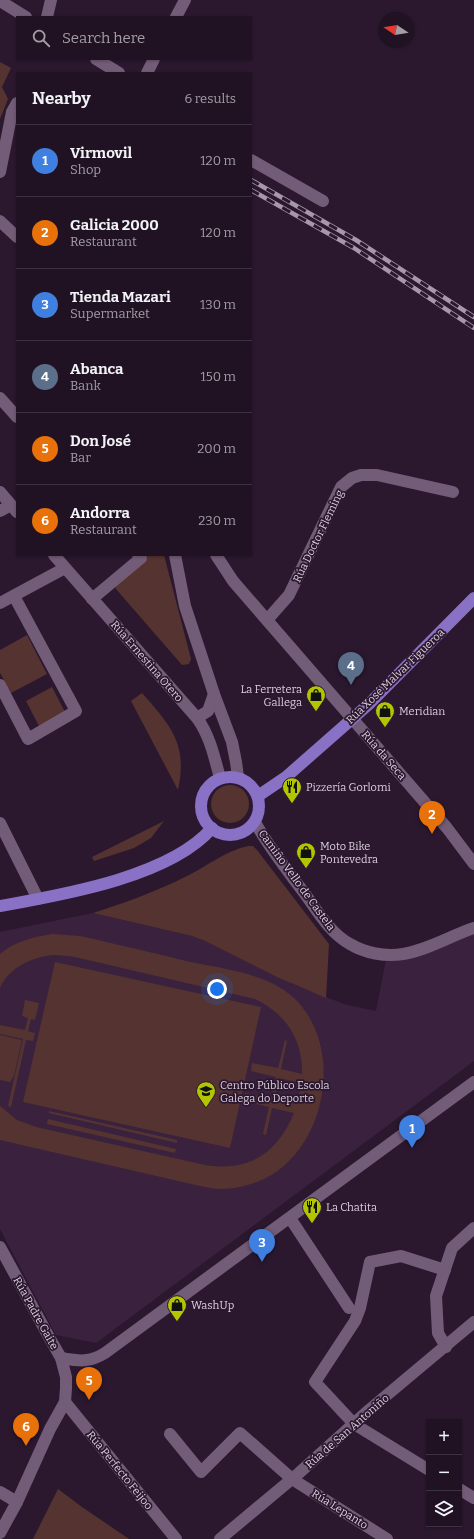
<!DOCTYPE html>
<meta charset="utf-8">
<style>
:root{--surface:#201223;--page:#2d2030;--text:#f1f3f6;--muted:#a29ea6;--line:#3d3241;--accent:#b1c500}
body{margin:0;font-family:Bitter,serif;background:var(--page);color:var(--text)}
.controls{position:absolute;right:12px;bottom:12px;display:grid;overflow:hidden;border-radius:0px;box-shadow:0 1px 3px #0004}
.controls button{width:36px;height:36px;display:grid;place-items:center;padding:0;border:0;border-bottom:1px solid var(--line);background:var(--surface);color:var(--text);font:20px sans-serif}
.compass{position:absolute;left:378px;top:12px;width:36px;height:36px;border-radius:50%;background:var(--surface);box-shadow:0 1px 3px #0004;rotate:282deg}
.you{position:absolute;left:217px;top:989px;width:14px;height:14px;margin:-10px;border:3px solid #fff;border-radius:50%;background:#1a73e8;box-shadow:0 0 0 6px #1a73e833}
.badge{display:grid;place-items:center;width:26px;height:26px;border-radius:50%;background:var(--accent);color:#fff;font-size:13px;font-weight:700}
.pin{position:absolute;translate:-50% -33px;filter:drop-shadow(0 1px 2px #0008)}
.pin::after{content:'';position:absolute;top:21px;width:14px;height:12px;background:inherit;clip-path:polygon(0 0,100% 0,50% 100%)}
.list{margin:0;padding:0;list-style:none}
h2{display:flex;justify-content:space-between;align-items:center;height:52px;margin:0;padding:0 16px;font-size:17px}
h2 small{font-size:13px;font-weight:400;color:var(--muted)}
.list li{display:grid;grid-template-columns:26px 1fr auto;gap:12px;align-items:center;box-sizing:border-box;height:72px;padding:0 16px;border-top:1px solid var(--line)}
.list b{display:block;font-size:15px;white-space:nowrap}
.list p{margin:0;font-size:13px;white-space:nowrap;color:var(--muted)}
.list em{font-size:13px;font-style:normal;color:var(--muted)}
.icon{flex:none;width:22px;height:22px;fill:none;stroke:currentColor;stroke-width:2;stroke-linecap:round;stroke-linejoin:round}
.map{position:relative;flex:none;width:474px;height:1539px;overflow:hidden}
.search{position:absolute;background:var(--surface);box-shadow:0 1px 3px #0004;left:16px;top:16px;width:236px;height:44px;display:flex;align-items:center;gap:10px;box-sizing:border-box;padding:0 14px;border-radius:0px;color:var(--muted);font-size:15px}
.panel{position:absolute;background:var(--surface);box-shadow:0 1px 3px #0004;left:16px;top:72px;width:236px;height:484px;border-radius:0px}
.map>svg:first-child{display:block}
</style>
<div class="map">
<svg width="474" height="1539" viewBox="0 0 474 1539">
<rect width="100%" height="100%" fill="#2b182f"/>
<!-- built -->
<path fill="#3a223e" d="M93 913 192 936 205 941 297 986 347 1005 376 1011 386 960 474 932V1061L96 1343 56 1335 0 1229V932Z"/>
<!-- green -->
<g fill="#543331" fill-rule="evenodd">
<path d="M0 62 11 68 2 87 8 99 0 119Z"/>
<path d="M144 555H164L191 659 189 664 182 665 116 589 115 586Z"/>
<path d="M27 635 47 674 11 693 0 673V650Z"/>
<path d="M52 687 66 714 39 726 26 701Z"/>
<path d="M142 693C171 726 188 744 178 790L131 701Z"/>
<circle cx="230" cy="804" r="19"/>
<path d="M164 821 151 838 134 848 94 861 92 857Z"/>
<path d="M248 846H253L257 850 329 944 326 998 277 977 205 941 192 936 93 913C124 903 155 892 185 877 206 867 225 851 248 846Z"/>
<path d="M52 934 80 936C115 944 151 952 186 961 222 969 265 972 294 998 343 1045 328 1139 273 1174 259 1183 238 1189 221 1189 214 1189 207 1187 200 1186L0 1140V1106L17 1120 36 1127 205 1165C249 1172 277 1154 294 1113L272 1108 266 1135 263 1134 269 1107 243 1101 245 1093 271 1099 276 1077 251 1071 252 1063 278 1068 285 1040 287 1041 281 1069 302 1074C303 1039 285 1013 255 999L75 957C68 956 60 955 53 955 32 957 8 968 0 988V954C15 941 34 937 52 934ZM279 1078 301 1083 298 1104 274 1099Z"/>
<path d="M55 962 261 1007 230 1148 23 1102Z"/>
<path d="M25 1000 39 1003 35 1020 31 1019 28 1031 35 1033 33 1041 26 1040 11 1107 8 1106 23 1039 0 1034V1025L25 1030 28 1018 22 1016Z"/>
<path d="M0 1035 22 1040 14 1076 10 1082 0 1080Z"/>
<path d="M49 1111 177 1140V1143L49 1113Z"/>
<path d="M48 1119 176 1149 175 1153 47 1124Z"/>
<path d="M58 1489 82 1507 129 1539H33Z"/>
</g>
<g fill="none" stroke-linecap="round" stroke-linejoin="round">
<!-- minor -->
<g stroke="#735c77" stroke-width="12">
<path d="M0 1 26 17"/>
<path d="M47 17 51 0"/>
<path d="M176 17 185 0"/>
<path d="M96 59 119 73"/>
<path d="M147 73 154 59"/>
<path d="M251 160 323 201"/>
<path d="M0 172 12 112 17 103"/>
<path d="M0 221 17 237"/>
<path d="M0 398 17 417"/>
<path d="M0 492 17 512"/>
<path d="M0 511 11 505"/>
<path d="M54 555 197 718C210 736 214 756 220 778"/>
<path d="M175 555 185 606 214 694 232 742 236 762 238 777"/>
<path d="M216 555 233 581 447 828 474 864"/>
<path d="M92 599 141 558 138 555"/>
<path d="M0 603 65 568"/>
<path d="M267 620 289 595 341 487 352 478 361 475H377L453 492"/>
<path d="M0 685 28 739 76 711 14 596"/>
<path d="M197 718 208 711 214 694"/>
<path d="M255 822C269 848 288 871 305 894 318 912 330 933 350 944 365 953 385 957 403 954 428 950 450 936 474 928"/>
<path d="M0 823 38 899"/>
<path d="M290 1218 349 1308"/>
<path d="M0 1247 49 1337 61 1358 66 1377V1388L65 1402 50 1429 17 1502 0 1533"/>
<path d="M446 1347 438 1333 436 1296 452 1248 474 1228"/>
<path d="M61 1358C79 1361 89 1363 105 1353L474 1082"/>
<path d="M65 1402 176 1539"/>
<path d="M170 1434 201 1472 240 1433 292 1479 387 1539"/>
<path d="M429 1470 354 1424 315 1382 355 1321 360 1308 370 1262 401 1256 445 1270"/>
<path d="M459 1489 474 1498"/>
<path d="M0 1492 17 1502"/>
<path d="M220 1539 299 1473 369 1410 474 1322"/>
</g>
<!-- major -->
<g stroke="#8971c6" stroke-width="12">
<circle cx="230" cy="806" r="29"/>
<path d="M258 796 286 777 369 704 474 598"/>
<path d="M0 906C61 895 170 877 212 828"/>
</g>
<!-- rail casing -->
<g stroke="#a697a9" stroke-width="4.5">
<g id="rail">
<path d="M251 180 356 240 474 317"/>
<path d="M251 190 354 248 474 328"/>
</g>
</g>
<!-- rail -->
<use href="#rail" stroke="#2b182f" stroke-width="3" stroke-dasharray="9" stroke-linecap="butt"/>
</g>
<!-- icons -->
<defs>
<g id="shop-pin" transform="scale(1)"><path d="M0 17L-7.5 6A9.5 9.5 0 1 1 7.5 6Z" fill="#b1c500" stroke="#2b182f"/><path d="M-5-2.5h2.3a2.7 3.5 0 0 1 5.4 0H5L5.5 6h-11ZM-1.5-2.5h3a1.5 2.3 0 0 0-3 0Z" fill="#111"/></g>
<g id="restaurant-pin" transform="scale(1)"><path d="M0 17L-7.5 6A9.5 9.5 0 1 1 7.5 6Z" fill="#b1c500" stroke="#2b182f"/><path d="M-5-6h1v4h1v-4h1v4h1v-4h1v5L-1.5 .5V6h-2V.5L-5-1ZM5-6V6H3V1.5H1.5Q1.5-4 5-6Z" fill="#111"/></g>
<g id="school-pin" transform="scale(1)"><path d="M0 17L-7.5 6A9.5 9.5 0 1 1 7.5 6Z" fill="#b1c500" stroke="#2b182f"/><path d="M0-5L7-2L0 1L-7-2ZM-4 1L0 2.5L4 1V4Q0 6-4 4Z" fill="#111"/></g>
</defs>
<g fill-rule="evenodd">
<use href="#shop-pin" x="316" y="695"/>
<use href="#shop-pin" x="385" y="711"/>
<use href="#restaurant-pin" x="292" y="787"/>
<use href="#shop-pin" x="306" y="852"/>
<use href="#school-pin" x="206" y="1091"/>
<use href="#restaurant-pin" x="312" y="1207"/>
<use href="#shop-pin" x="177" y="1305"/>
</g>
<g text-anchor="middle" stroke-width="3.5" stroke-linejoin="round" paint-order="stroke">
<!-- street labels -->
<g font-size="11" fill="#dbcedd" stroke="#2b182f">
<text transform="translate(318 536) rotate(-64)" y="4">Rúa Doctor Fleming</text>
<text transform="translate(147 661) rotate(49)" y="4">Rúa Ernestina Otero</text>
<text transform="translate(395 676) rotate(-44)" y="4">Rúa Xosé Malvar Figueroa</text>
<text transform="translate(384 755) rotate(49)" y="4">Rúa da Seca</text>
<text transform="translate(297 880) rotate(54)" y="4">Camiño Vello de Castela</text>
<text transform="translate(36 1313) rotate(61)" y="4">Rúa Padre Gaite</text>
<text transform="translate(347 1431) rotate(-41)" y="4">Rúa de San Antoniño</text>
<text transform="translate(120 1470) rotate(51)" y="4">Rúa Perfecto Feijoo</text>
<text transform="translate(340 1509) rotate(32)" y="4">Rúa Lepanto</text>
</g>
<!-- poi labels -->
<g font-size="11" fill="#dbcedd" stroke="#2b182f" text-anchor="start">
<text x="302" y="693" text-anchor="end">La Ferretera<tspan x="302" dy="13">Gallega</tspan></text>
<text x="399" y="715">Meridian</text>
<text x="306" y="791">Pizzería Gorlomi</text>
<text x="320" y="850">Moto Bike<tspan x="320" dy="13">Pontevedra</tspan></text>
<text x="220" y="1089">Centro Público Escola<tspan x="220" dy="13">Galega do Deporte</tspan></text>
<text x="326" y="1211">La Chatita</text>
<text x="191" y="1309">WashUp</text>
</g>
</g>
</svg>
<div class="controls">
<button>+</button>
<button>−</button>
<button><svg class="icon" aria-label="layers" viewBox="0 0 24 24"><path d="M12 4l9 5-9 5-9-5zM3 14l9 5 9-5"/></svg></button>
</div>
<svg class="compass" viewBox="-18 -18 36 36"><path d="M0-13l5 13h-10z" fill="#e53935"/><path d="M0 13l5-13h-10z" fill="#a29ea6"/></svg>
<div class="you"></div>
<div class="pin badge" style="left:412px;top:1148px;background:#3f7fe0">1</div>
<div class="pin badge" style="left:432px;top:834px;background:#e8710a">2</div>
<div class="pin badge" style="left:262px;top:1262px;background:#3f7fe0">3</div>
<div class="pin badge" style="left:351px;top:685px;background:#5c6f8a">4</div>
<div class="pin badge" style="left:89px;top:1400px;background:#e8710a">5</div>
<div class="pin badge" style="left:26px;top:1446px;background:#e8710a">6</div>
<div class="search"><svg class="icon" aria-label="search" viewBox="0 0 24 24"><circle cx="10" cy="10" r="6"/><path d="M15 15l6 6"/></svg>Search here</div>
<section class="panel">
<h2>Nearby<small>6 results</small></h2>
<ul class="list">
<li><span class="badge" style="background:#3f7fe0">1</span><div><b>Virmovil</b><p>Shop</p></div><em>120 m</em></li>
<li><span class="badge" style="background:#e8710a">2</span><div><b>Galicia 2000</b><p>Restaurant</p></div><em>120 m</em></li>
<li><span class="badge" style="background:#3f7fe0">3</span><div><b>Tienda Mazari</b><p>Supermarket</p></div><em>130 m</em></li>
<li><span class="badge" style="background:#5c6f8a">4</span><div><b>Abanca</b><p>Bank</p></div><em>150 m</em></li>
<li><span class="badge" style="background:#e8710a">5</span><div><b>Don José</b><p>Bar</p></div><em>200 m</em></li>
<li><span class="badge" style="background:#e8710a">6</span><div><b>Andorra</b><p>Restaurant</p></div><em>230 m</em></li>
</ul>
</section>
</div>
